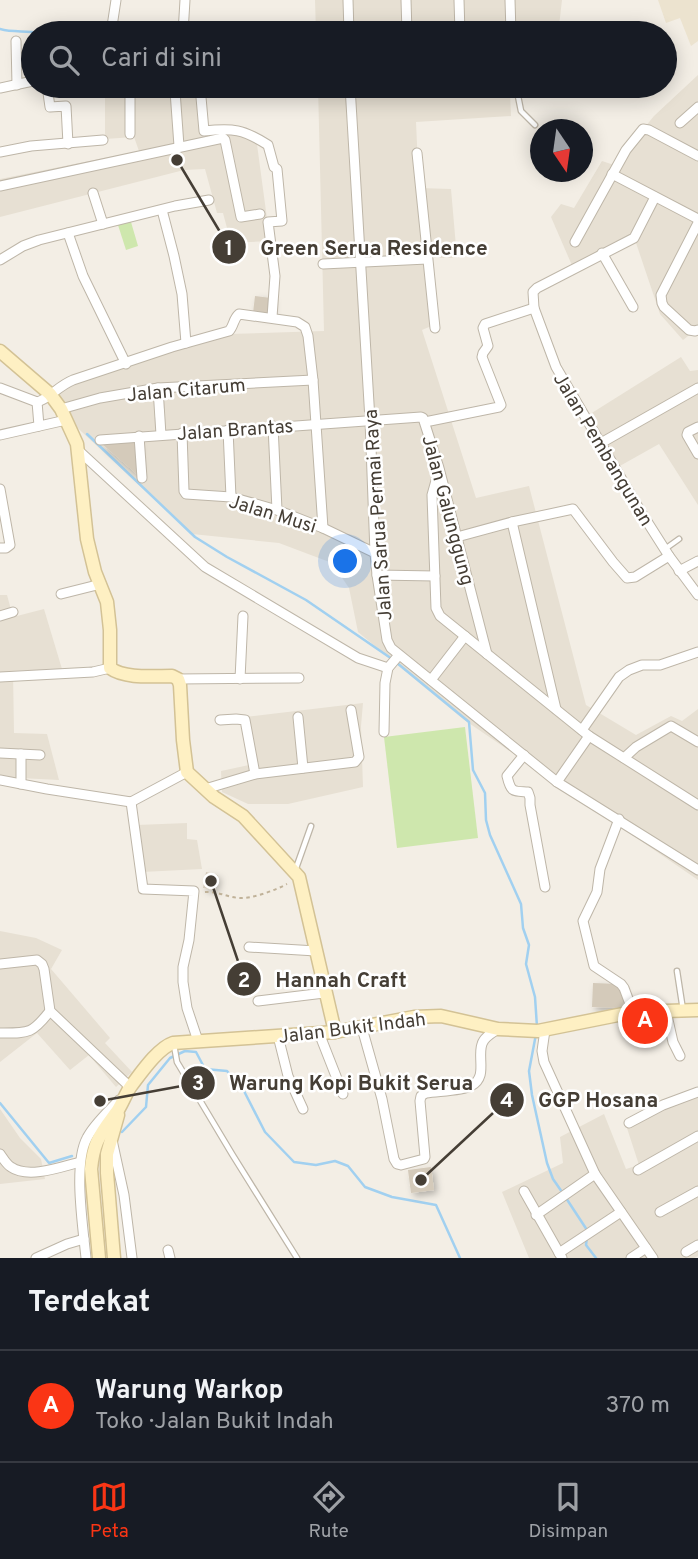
<!DOCTYPE html>
<html lang="id">
<meta charset="utf-8">
<style>
:root{--surface:#171b24;--page:#242831;--text:#f1f3f6;--muted:#9ea1a6;--line:#363941;--accent:#fa3515}
body{margin:0;font-family:Overpass,sans-serif;background:var(--page);color:var(--text)}
.compass{position:absolute;left:530px;top:119px;width:63px;height:63px;border-radius:50%;background:var(--surface);box-shadow:0 4px 18px #0003;rotate:167deg}
.you{position:absolute;left:346px;top:562px;width:24px;height:24px;margin:-18px;border:5px solid #fff;border-radius:50%;background:#1a73e8;box-shadow:0 0 0 10px #1a73e833}
.badge{display:grid;place-items:center;width:46px;height:46px;border-radius:50%;background:var(--accent);color:#fff;font-size:23px;font-weight:700}
.pin{position:absolute;translate:-50% -50%;border:4px solid #fff;box-shadow:0 2px 7px #0006}
.list{margin:0;padding:0;list-style:none}
h2{display:flex;justify-content:space-between;align-items:center;height:91px;margin:0;padding:0 28px;font-size:30px}
h2 small{font-size:23px;font-weight:400;color:var(--muted)}
.list li{display:grid;grid-template-columns:46px 1fr auto;gap:21px;align-items:center;box-sizing:border-box;height:112px;padding:0 28px;border-top:2px solid var(--line)}
.list b{display:block;font-size:26px;white-space:nowrap}
.list p{margin:0;font-size:23px;white-space:nowrap;color:var(--muted)}
.list em{font-size:23px;font-style:normal;color:var(--muted)}
.icon{flex:none;width:38px;height:38px;fill:none;stroke:currentColor;stroke-width:2;stroke-linecap:round;stroke-linejoin:round}
.map{position:relative;flex:none;width:698px;height:1258px;overflow:hidden}
.search{position:absolute;background:var(--surface);box-shadow:0 4px 18px #0003;left:21px;right:21px;top:21px;height:77px;display:flex;align-items:center;gap:18px;box-sizing:border-box;padding:0 24px;border-radius:38px;color:var(--muted);font-size:26px}
.sheet{height:203px;background:var(--surface)}
nav{display:flex;justify-content:space-around;align-items:center;box-sizing:border-box;height:98px;border-top:2px solid var(--line);background:var(--surface);font-size:19px;color:var(--muted)}
nav a{display:grid;justify-items:center;gap:4px}
nav .on{color:var(--accent)}
.map>svg:first-child{display:block}
</style>
<div class="map">
<svg width="698" height="1258" viewBox="0 0 698 1258">
<defs>
<filter id="shadow"><feDropShadow dx="3.5" dy="3.5" stdDeviation="3.5" flood-color="#0004"/></filter>
</defs>
<rect width="100%" height="100%" fill="#f3eee5"/>
<!-- residential -->
<g fill="#e7e0d3">
<path d="M315 0H562L559 26 567 33H316Z"/>
<path d="M698 75V328L683 340 660 314 634 237 574 270 551 217 561 204 574 208 602 161 614 165 654 116Z"/>
<path d="M105 86H200L203 133 236 131 256 137 270 241 231 243 223 213H217L205 169 184 170 0 217V179L139 151 134 137 105 139Z"/>
<path d="M318 86H524L510 93 511 116 416 122 419 188 451 189 457 258H427L436 324 422 330 476 498 529 486 586 705 636 735 671 716 682 721 698 709V880L463 719 358 632 349 588 332 563 279 543 192 534 69 420 54 394 100 372 229 334 324 331Z"/>
<path d="M681 357 690 371 698 370V505L659 444 618 467 587 416Z"/>
<path d="M0 595H7L13 617 44 609 62 669 13 671 14 733 47 734 59 780 0 777Z"/>
<path d="M363 703 361 726 363 787 288 804H248L222 792 221 771 249 765 245 717Z"/>
<path d="M187 823V839L197 840 202 869 142 872 137 825Z"/>
<path d="M0 931 36 938 62 950 51 969 110 1038 105 1043 132 1072 116 1087 89 1055 70 1070 37 1033 0 1062Z"/>
<path d="M698 1088V1256L694 1258H529L502 1192 563 1163 560 1137 604 1114 626 1169 639 1165 625 1122Z"/>
<path d="M0 1109 20 1138 41 1159 45 1179 0 1184Z"/>
</g>
<!-- education -->
<path fill="#ece3cf" d="M658 0H698V41L691 46 680 18 666 23Z"/>
<!-- green -->
<g fill="#cee7ad">
<path d="M131 222 138 246 126 250 118 225Z"/>
<path d="M465 727 478 838 397 848 384 737Z"/>
</g>
<g fill="none" stroke-linecap="round" stroke-linejoin="round">
<!-- stream -->
<g stroke="#a1d0f0" stroke-width="2.5">
<path d="M0 29C13 33 26 30 39 33"/>
<path d="M87 434 195 537 227 557 306 600 392 659"/>
<path d="M397 663 469 722 473 770 485 793 486 820 490 835 521 904 523 928 529 945 526 964 535 997 537 1027"/>
<path d="M536 1034 529 1071 532 1095 547 1163 553 1179 562 1192"/>
<path d="M0 1103 49 1163 72 1156"/>
<path d="M122 1132 146 1107 148 1085 170 1058 185 1051 196 1052 205 1069 227 1071 244 1091 265 1132 294 1162 316 1165 335 1161 348 1166 365 1187 392 1197 436 1205 460 1258"/>
<path d="M566 1198 587 1230"/>
<path d="M587 1237 586 1245 596 1258"/>
</g>
</g>
<!-- building -->
<g fill="#d4caba" filter="url(#shadow)">
<path d="M255 296 271 298 270 315 253 313Z"/>
<path d="M136 442 138 475 101 443Z"/>
<path d="M206 872 218 875 215 890 203 888Z"/>
<path d="M593 983 619 984 624 992 623 1008 592 1007Z"/>
<path d="M431 1167 434 1190 411 1193 408 1170Z"/>
</g>
<g fill="none" stroke-linecap="round" stroke-linejoin="round">
<!-- lane casing -->
<g stroke="#beb6a8" stroke-width="7">
<g id="lane">
<path d="M516 86 521 111 535 125"/>
<path d="M665 549 679 539"/>
<path d="M295 871 311 826"/>
<path d="M677 971 683 1010"/>
<path d="M174 1045 177 1062 232 1154 297 1258"/>
</g>
</g>
<!-- street casing -->
<g stroke="#beb6a8" stroke-width="11">
<g id="street">
<path d="M348 0 349 33"/>
<path d="M406 0 407 33"/>
<path d="M459 0 460 33"/>
<path d="M510 0 511 33"/>
<path d="M111 33 116 0"/>
<path d="M183 33 185 0"/>
<path d="M455 33 511 32"/>
<path d="M16 41 17 85"/>
<path d="M47 86 50 107 66 106 68 144"/>
<path d="M148 86 172 88 175 91 179 146"/>
<path d="M200 86 204 131C233 128 243 129 268 145L274 167 277 169 282 221 268 222 275 276 272 317"/>
<path d="M292 86C310 95 352 91 373 90 421 89 468 86 516 86"/>
<path d="M350 86 370 420 375 553 377 575 387 640 391 648 557 782 698 870"/>
<path d="M0 88 33 81"/>
<path d="M680 123 698 107"/>
<path d="M130 134V86"/>
<path d="M0 152 31 146 103 140"/>
<path d="M417 153 435 328"/>
<path d="M612 174 698 219"/>
<path d="M0 186 223 138 225 140 241 217 260 214"/>
<path d="M93 193 103 224"/>
<path d="M655 197 634 238 537 288 533 292 534 308 556 367 641 512 669 556 698 595"/>
<path d="M162 210 174 256 182 294 186 343"/>
<path d="M698 223 661 295 662 303 664 307 689 330 695 331 698 330"/>
<path d="M68 233 83 276 126 364"/>
<path d="M575 242 626 150 643 129 649 130 698 156"/>
<path d="M602 253 633 307"/>
<path d="M0 260 23 246 39 240 175 206 209 200"/>
<path d="M323 264 427 259"/>
<path d="M0 388 37 402C49 399 58 386 73 380L172 347 229 331C234 326 233 319 239 314L297 322 305 327 308 336 313 380 323 528"/>
<path d="M158 388 161 435"/>
<path d="M37 402 39 426"/>
<path d="M61 409 100 398 158 388 313 380"/>
<path d="M425 422 499 407 501 405 482 357 483 353 488 346 483 328 485 324 534 308"/>
<path d="M273 426 277 510"/>
<path d="M698 427 688 432 687 435 698 454"/>
<path d="M228 430 231 497"/>
<path d="M182 433 184 491 186 494 231 497 277 510 323 528 375 553"/>
<path d="M0 435 66 420"/>
<path d="M139 436 142 478"/>
<path d="M100 440 421 417 423 418 439 468 487 654"/>
<path d="M601 443 698 388"/>
<path d="M78 450 205 567 358 658 388 668"/>
<path d="M439 470 432 495 436 608 440 616 589 736 698 805"/>
<path d="M0 489 10 545 6 548H0"/>
<path d="M512 522 556 709"/>
<path d="M457 537 512 522 573 509 613 562 627 578 635 577 669 556"/>
<path d="M679 571 698 561"/>
<path d="M377 575 435 576"/>
<path d="M61 594 101 584"/>
<path d="M0 616 13 612"/>
<path d="M0 677 93 672 110 668"/>
<path d="M178 679 299 678"/>
<path d="M240 679 243 616"/>
<path d="M431 680 465 636"/>
<path d="M298 717 303 768"/>
<path d="M220 720 236 719 245 720 255 774"/>
<path d="M582 730 619 677 629 670 642 665H660L698 652"/>
<path d="M384 732 385 683 388 668 399 655"/>
<path d="M0 753 40 755"/>
<path d="M524 755 507 776C511 793 513 791 528 792L530 798V805L545 887"/>
<path d="M624 758 636 747 671 726 698 742"/>
<path d="M0 780 47 789 131 802"/>
<path d="M557 782 589 736"/>
<path d="M21 784V754"/>
<path d="M205 789 255 774 355 762 359 757 351 710"/>
<path d="M131 802 143 889 194 891 189 940 183 967V982L187 1008 198 1041"/>
<path d="M131 802 187 772"/>
<path d="M619 819 600 869 597 892 583 921 594 966 621 984 624 988 633 1012"/>
<path d="M249 947 316 951"/>
<path d="M0 964 37 960 42 964 44 969 50 1011 130 1087 128 1089"/>
<path d="M258 1001 324 993"/>
<path d="M666 1011 673 1042 680 1056"/>
<path d="M362 1028 382 1099 394 1159 397 1164 401 1165 424 1159 425 1157 420 1101 421 1096 426 1093C439 1091 461 1091 471 1086 488 1077 477 1058 482 1044 484 1037 492 1033 498 1029"/>
<path d="M545 1030 542 1051 544 1062 595 1174 653 1258"/>
<path d="M0 1033C29 1033 32 1034 50 1011"/>
<path d="M319 1033 343 1094"/>
<path d="M278 1036 288 1076 303 1109"/>
<path d="M629 1123 663 1105 698 1092"/>
<path d="M112 1140 124 1195 132 1258"/>
<path d="M0 1154C3 1158 6 1164 11 1167 28 1179 61 1167 80 1162"/>
<path d="M638 1170 698 1136"/>
<path d="M524 1191 562 1258"/>
<path d="M660 1212 698 1191"/>
<path d="M536 1215 595 1174"/>
<path d="M168 1250 170 1258"/>
<path d="M686 1252 698 1245"/>
<path d="M559 1253 621 1212"/>
<path d="M36 1258 67 1244 84 1239"/>
<path d="M86 1258C83 1227 73 1164 87 1138 94 1124 108 1112 119 1100"/>
<path d="M631 1258 646 1248"/>
</g>
</g>
<!-- secondary casing -->
<g stroke="#d3c295" stroke-width="15">
<g id="secondary">
<path d="M0 351 50 394 61 409 77 444 87 539 95 572 107 602 110 630V668C125 679 153 676 172 676L178 679 180 685 183 740 187 772 214 797 243 816 299 877 335 1032"/>
<path d="M99 1258 91 1169C92 1159 93 1151 97 1142 102 1130 111 1120 118 1110 123 1102 126 1093 131 1086 141 1073 158 1048 173 1043L335 1032 414 1017 441 1016 498 1029 538 1031 633 1012 698 1010"/>
<path d="M114 1258 107 1173V1154L118 1115"/>
</g>
</g>
<!-- path -->
<path stroke="#c0b299" stroke-width="2" stroke-dasharray="3.5 3.5" stroke-linecap="butt" d="M205 892C217 891 227 897 239 898 252 899 276 890 287 884"/>
<!-- lane -->
<use href="#lane" stroke="#fff" stroke-width="4.5"/>
<!-- street -->
<use href="#street" stroke="#fff" stroke-width="9"/>
<!-- secondary -->
<use href="#secondary" stroke="#fef0c3" stroke-width="12"/>
</g>
<g text-anchor="middle" stroke-width="5" stroke-linejoin="round" paint-order="stroke">
<!-- street labels -->
<g font-size="19" fill="#453e35" stroke="#fff">
<text transform="translate(186 389) rotate(-5)" y="7">Jalan Citarum</text>
<text transform="translate(235 429) rotate(-4)" y="7">Jalan Brantas</text>
<text transform="translate(604 449) rotate(59)" y="7">Jalan Pembangunan</text>
<text transform="translate(449 510) rotate(75)" y="7">Jalan Galunggung</text>
<text transform="translate(273 513) rotate(17)" y="7">Jalan Musi</text>
<text transform="translate(377 515) rotate(-94)" y="7">Jalan Sarua Permai Raya</text>
<text transform="translate(352 1027) rotate(-7)" y="7">Jalan Bukit Indah</text>
</g>
</g>
<!-- callouts -->
<path fill="none" stroke="#453e35" stroke-width="2.5" d="M177 160L229 247M211 881L244 979M100 1101L198 1083M421 1180L507 1100"/>
<g fill="#453e35" stroke="#fff" stroke-width="2.5">
<circle cx="177" cy="160" r="7"/>
<circle cx="211" cy="881" r="7"/>
<circle cx="100" cy="1101" r="7"/>
<circle cx="421" cy="1180" r="7"/>
<circle cx="229" cy="247" r="18"/>
<circle cx="244" cy="979" r="18"/>
<circle cx="198" cy="1083" r="18"/>
<circle cx="507" cy="1100" r="18"/>
</g>
<g font-size="21" text-anchor="middle" font-weight="bold" fill="#fff">
<text x="229" y="255">1</text>
<text x="244" y="987">2</text>
<text x="198" y="1090">3</text>
<text x="507" y="1107">4</text>
</g>
<g font-size="21" text-anchor="middle" font-weight="bold" fill="#453e35" stroke="#fff" stroke-width="5" stroke-linejoin="round" paint-order="stroke">
<text x="374" y="255">Green Serua Residence</text>
<text x="341" y="987">Hannah Craft</text>
<text x="351" y="1090">Warung Kopi Bukit Serua</text>
<text x="598" y="1107">GGP Hosana</text>
</g>
</svg>
<svg class="compass" viewBox="-18 -18 36 36"><path d="M0-13l5 13h-10z" fill="#e53935"/><path d="M0 13l5-13h-10z" fill="#9ea1a6"/></svg>
<div class="you"></div>
<div class="pin badge" style="left:645px;top:1021px">A</div>
<div class="search"><svg class="icon" aria-label="search" viewBox="0 0 24 24"><circle cx="10" cy="10" r="6"/><path d="M15 15l6 6"/></svg>Cari di sini</div>
</div>
<section class="sheet">
<h2>Terdekat<small></small></h2>
<ul class="list">
<li><span class="badge">A</span><div><b>Warung Warkop</b><p>Toko · Jalan Bukit Indah</p></div><em>370 m</em></li>
</ul>
</section>
<nav>
<a class="on"><svg class="icon" aria-label="map" viewBox="0 0 24 24"><path d="M3 6l6-2 6 2 6-2v14l-6 2-6-2-6 2zM9 4v14M15 6v14"/></svg>Peta</a>
<a><svg class="icon" aria-label="directions" viewBox="0 0 24 24"><path d="M12 3l9 9-9 9-9-9zM9 14v-3h6M13 9l2 2-2 2"/></svg>Rute</a>
<a><svg class="icon" aria-label="saved" viewBox="0 0 24 24"><path d="M7 4h10v16l-5-4-5 4z"/></svg>Disimpan</a>
</nav>
